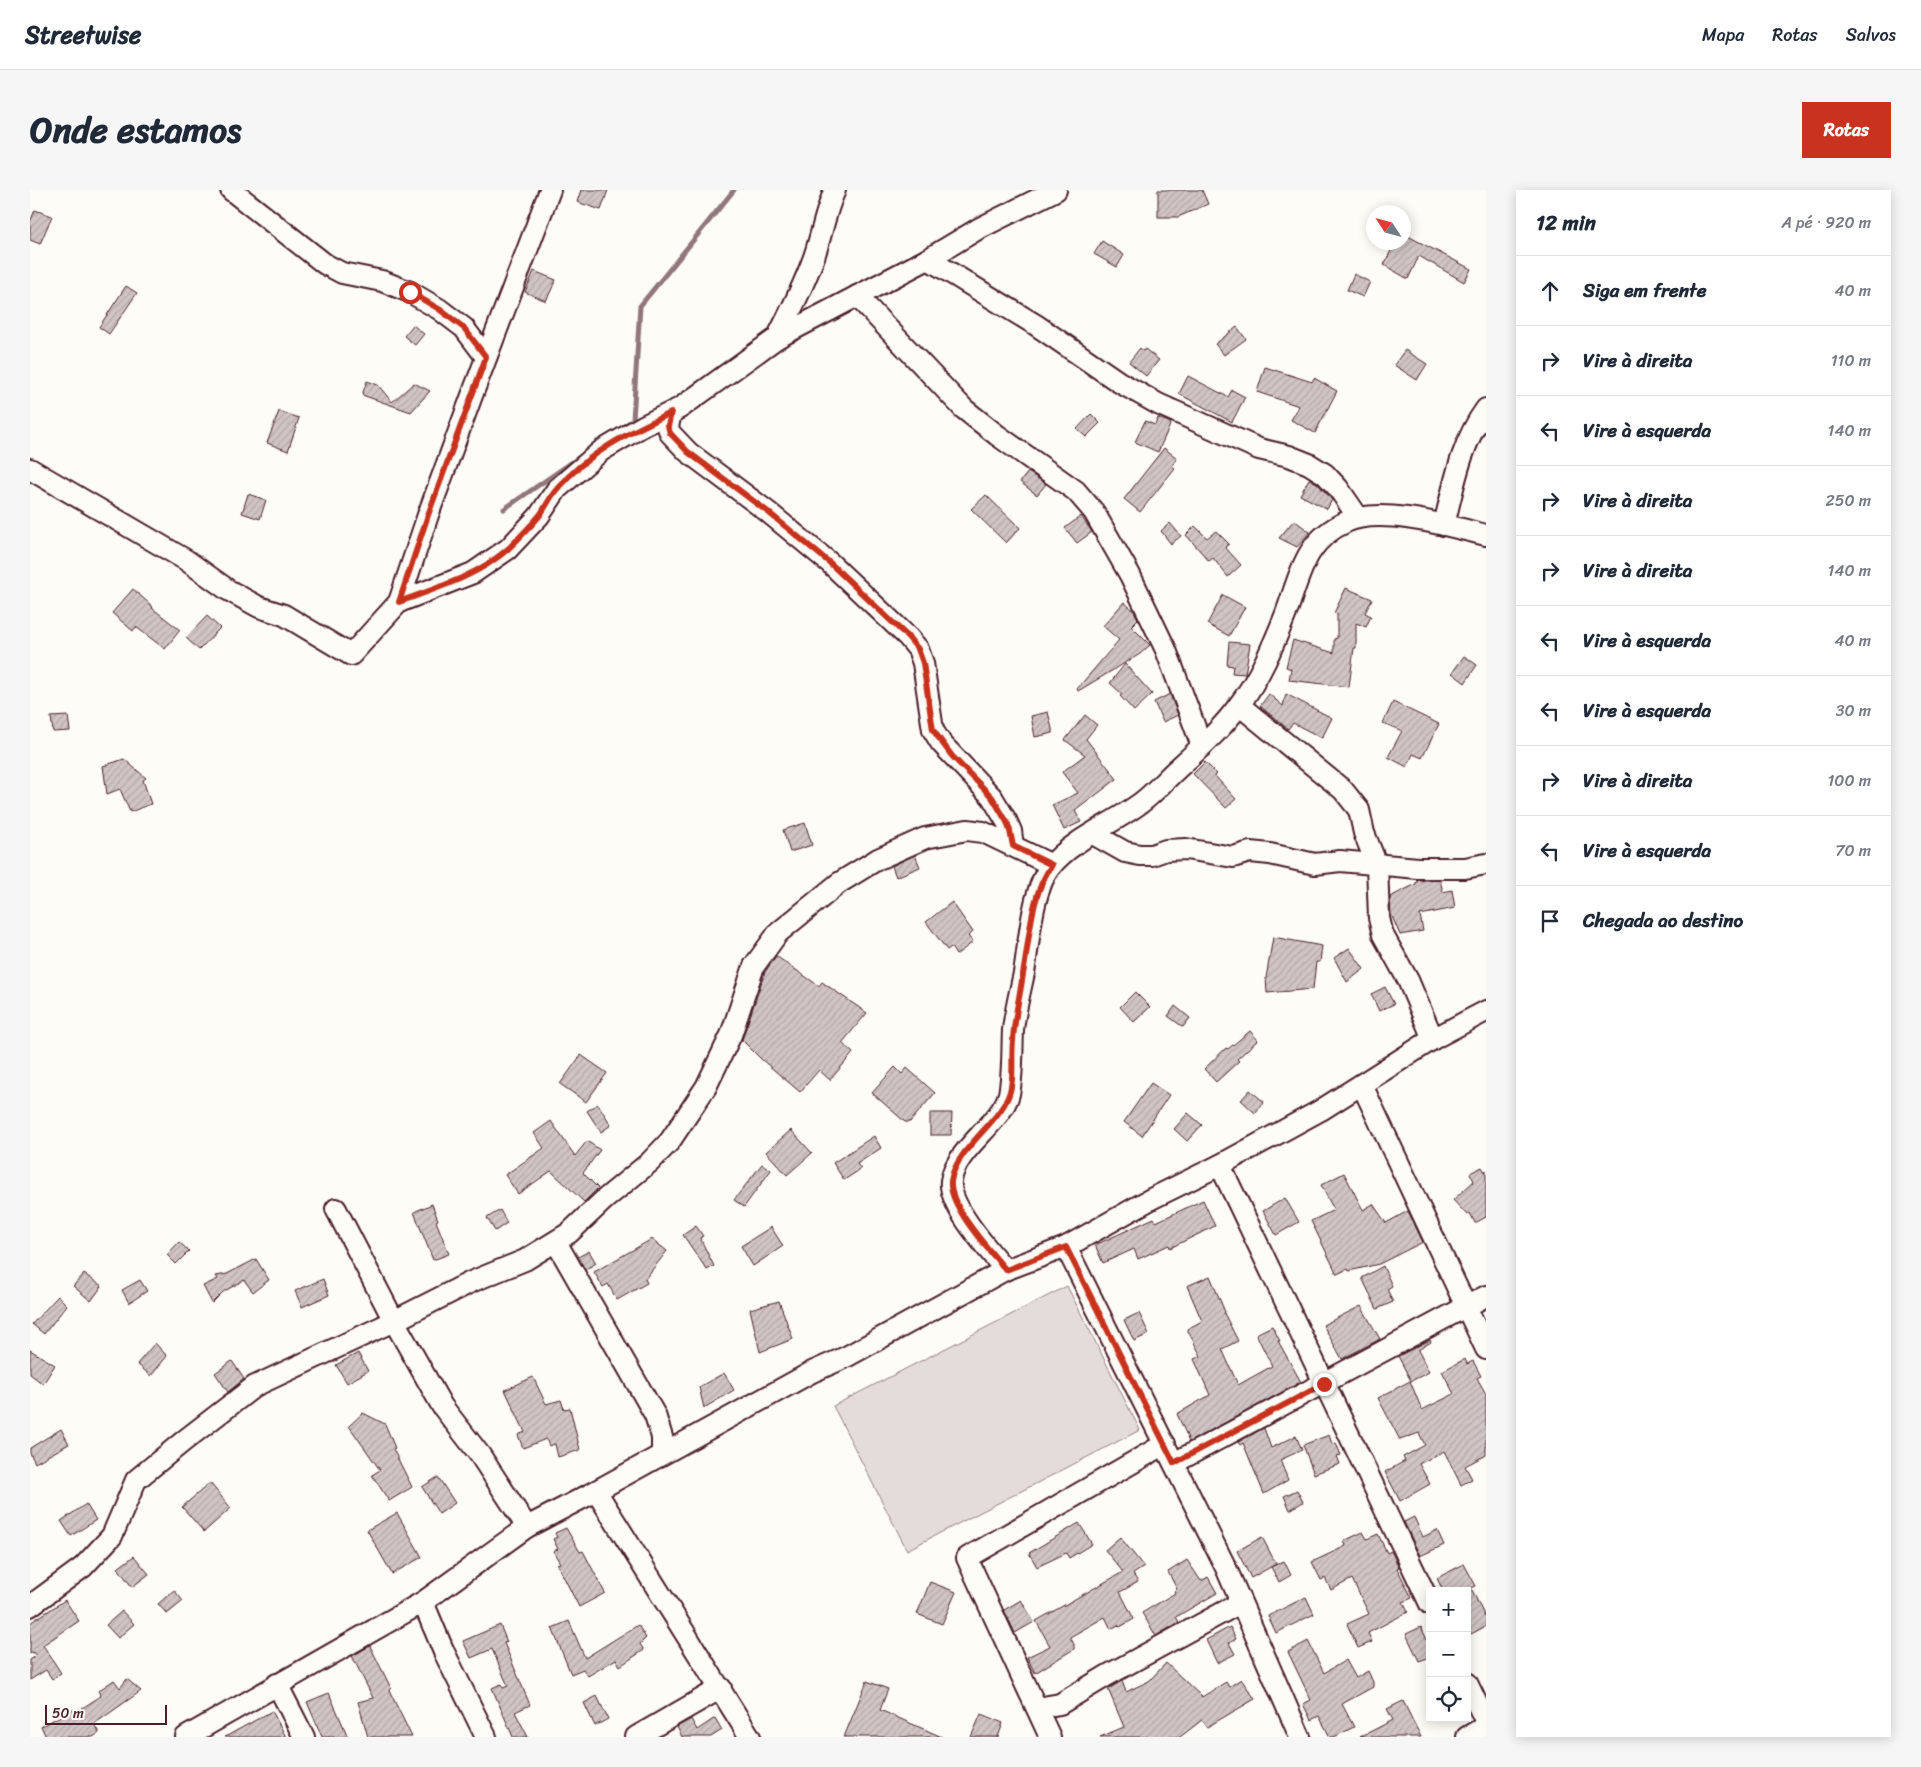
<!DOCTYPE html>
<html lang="pt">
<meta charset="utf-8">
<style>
:root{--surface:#fff;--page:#f6f6f7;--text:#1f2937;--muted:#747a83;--line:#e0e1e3;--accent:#c8321e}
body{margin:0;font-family:Sriracha,sans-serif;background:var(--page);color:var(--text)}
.controls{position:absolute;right:15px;bottom:15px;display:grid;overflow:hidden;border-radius:0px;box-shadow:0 2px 12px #0003}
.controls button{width:45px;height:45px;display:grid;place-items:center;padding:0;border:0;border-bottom:1px solid var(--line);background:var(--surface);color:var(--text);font:25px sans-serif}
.compass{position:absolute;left:1336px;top:15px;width:45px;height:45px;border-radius:50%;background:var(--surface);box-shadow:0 2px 12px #0003;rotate:306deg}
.scale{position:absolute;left:15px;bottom:12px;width:122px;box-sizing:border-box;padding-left:5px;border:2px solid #4a1f2b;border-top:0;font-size:14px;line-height:18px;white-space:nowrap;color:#4a1f2b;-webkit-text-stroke:4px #fdfcf7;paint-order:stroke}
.stop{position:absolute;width:15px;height:15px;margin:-11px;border:4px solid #c8321e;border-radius:50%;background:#fff}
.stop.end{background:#c8321e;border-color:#fff;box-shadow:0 1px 5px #0008}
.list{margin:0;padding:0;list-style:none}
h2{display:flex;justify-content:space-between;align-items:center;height:65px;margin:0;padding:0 20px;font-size:21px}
h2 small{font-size:16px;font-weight:400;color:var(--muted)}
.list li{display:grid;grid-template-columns:32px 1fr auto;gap:15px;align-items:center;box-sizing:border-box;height:70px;padding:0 20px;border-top:1px solid var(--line)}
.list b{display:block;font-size:19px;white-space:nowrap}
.list em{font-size:16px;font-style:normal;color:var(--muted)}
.icon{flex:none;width:28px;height:28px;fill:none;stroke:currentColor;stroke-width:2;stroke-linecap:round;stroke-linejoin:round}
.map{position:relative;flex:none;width:1456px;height:1547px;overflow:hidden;border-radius:0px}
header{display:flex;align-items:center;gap:30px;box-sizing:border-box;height:70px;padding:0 25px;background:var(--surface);border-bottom:1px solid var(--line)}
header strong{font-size:24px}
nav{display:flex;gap:28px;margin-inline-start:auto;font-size:18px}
.intro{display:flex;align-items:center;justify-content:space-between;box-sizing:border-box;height:120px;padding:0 30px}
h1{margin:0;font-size:35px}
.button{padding:12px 22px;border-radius:0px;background:var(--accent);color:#fff;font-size:18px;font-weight:700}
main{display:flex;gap:30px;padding:0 30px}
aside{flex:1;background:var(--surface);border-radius:0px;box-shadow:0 2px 12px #0003}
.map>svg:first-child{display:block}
</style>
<header>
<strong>Streetwise</strong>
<nav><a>Mapa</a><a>Rotas</a><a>Salvos</a></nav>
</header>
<div class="intro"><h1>Onde estamos</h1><a class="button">Rotas</a></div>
<main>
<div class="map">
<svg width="1456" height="1547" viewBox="0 0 1456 1547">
<defs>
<pattern id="building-hatch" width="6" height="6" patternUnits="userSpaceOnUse" patternTransform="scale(1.25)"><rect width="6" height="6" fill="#d0c5c4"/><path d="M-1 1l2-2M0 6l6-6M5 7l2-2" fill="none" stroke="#b4a9a9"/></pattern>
</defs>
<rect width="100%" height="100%" fill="#fdfcf7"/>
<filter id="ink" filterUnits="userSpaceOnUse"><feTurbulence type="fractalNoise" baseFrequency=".02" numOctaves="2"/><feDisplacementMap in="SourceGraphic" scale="10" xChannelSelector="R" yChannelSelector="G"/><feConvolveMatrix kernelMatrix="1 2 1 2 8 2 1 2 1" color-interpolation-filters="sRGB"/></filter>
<g filter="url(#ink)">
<!-- garden -->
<path fill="#e3dcda" stroke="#967e82" d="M1037 1096 1110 1240 877 1360 803 1216Z"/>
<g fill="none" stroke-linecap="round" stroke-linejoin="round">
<!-- stream -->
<g stroke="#91777b" stroke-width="5">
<path d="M591 238 603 230 610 116 704 0"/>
<path d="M474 319 551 266"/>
</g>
</g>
<!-- building -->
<g fill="url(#building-hatch)" stroke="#4a1f2b">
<path d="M551 0H578L571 20 547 12Z"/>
<path d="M1128 0H1172L1178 14 1148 27H1128Z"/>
<path d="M5 20 22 26 10 54 0 50V32Z"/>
<path d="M1374 44 1441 79 1434 92 1389 66 1378 89 1354 75 1365 52H1374Z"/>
<path d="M1072 51 1094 65 1087 77 1064 64Z"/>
<path d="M504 81 526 90 516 111 495 102Z"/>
<path d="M1324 84 1340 92 1333 107 1317 100Z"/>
<path d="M96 96 107 103 79 144 69 137Z"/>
<path d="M383 135 394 144 385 155 374 146Z"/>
<path d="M1207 137 1216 149 1194 165 1185 154Z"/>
<path d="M1110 158 1113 161 1115 159 1129 170 1116 186 1099 172Z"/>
<path d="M1375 160 1397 174 1387 190 1364 175Z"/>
<path d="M1235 177 1282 192 1284 188 1307 201 1285 243 1261 230 1269 216 1227 202Z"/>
<path d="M1158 186 1198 207 1202 200 1215 207 1202 232 1149 204Z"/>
<path d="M337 191 348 195 362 212 384 193 400 201 381 222 332 205Z"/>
<path d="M249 221 269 228 258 261 237 253Z"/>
<path d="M1061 224 1070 233 1056 247 1047 239Z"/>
<path d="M1128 228 1141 233 1128 262 1105 252 1115 231 1125 235Z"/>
<path d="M1134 258 1147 268 1142 276 1145 278 1110 322 1094 309Z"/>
<path d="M998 282 1016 294 1007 305 990 292Z"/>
<path d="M1279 289 1287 293 1302 310 1297 319 1270 305Z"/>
<path d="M218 304 236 310 230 329 212 323Z"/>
<path d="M956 305 990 338 976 353 941 319Z"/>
<path d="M1051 326 1062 342 1047 353 1035 338Z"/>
<path d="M1264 330 1280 342 1267 357 1249 348Z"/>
<path d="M1140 333 1151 346 1141 354 1131 341Z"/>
<path d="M1165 336 1177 348 1186 341 1199 354 1195 357 1211 375 1198 387 1183 368 1179 371 1156 345Z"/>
<path d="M1316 398 1342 409 1335 423 1341 426 1336 437 1326 433V458H1324L1319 497 1259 490 1261 479 1256 477 1263 450 1304 463V449L1307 448V424L1304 423Z"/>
<path d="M103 399 123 417 122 418 150 440 135 459 106 437 103 441 82 423Z"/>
<path d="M1193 405 1215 417 1199 446 1177 434Z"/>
<path d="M1094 412 1104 421 1108 429 1101 436 1120 455 1110 464 1048 501 1047 499 1089 450 1073 436Z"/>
<path d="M177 426 190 438 169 460 156 448Z"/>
<path d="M1199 452 1220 454 1215 484 1202 483 1203 476 1197 475Z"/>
<path d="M1434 466 1447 475 1435 493 1422 483Z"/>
<path d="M1095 474 1122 504 1104 521 1090 506 1092 504 1080 493Z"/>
<path d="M1140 504 1148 525 1133 532 1124 512Z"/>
<path d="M1239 504 1253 516 1256 504 1302 528 1292 548 1263 533 1258 539 1230 516Z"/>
<path d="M1363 512 1409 534 1392 568 1383 564 1377 577 1358 567 1372 541 1353 533Z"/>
<path d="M1018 522 1023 543 1005 547 1001 526Z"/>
<path d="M1055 525 1067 535 1056 549 1087 589 1045 621 1051 632 1034 640 1022 615 1048 603 1032 582 1055 565 1035 550Z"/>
<path d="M38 526 40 541 23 542 21 527Z"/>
<path d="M94 569 116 588 113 590 121 614 100 622 90 599 77 604 73 576Z"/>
<path d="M1175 572 1187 584 1185 586 1206 609 1196 618 1163 584Z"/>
<path d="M775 633 782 655 760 662 753 640Z"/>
<path d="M885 665 890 677 866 687 862 676Z"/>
<path d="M1395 690H1410L1413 702 1422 700 1425 718 1390 725 1393 741 1370 745 1361 724 1360 707 1386 694V692Z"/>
<path d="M922 712 943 742 938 746 943 752 926 765 921 757 917 760 896 732Z"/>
<path d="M1243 747 1292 756 1290 772H1286L1283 799 1237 803 1236 788Z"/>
<path d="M1319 758 1334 779 1317 792 1304 768Z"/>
<path d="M746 766 789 796 792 792 837 823 812 853 823 863 800 890 789 880 770 902 731 869 712 850 735 782Z"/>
<path d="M1355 797 1364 814 1349 821 1341 804Z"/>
<path d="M1105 802 1120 817 1104 832 1090 817Z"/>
<path d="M1145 816 1160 828 1153 837 1138 826Z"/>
<path d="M1220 841 1228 850 1207 869 1209 871 1186 892 1174 879 1196 858 1198 859Z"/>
<path d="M551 865 577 883 556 912 530 894Z"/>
<path d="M865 877 872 884 877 878 905 903 880 932H875L842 903Z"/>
<path d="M1121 893 1139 905 1112 946 1094 932Z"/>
<path d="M1220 900 1234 912 1225 923 1211 910Z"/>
<path d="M568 914 581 935 571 942 557 921Z"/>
<path d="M900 923H922L921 945H900Z"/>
<path d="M1158 923 1172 935 1157 951 1144 939Z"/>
<path d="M521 931 545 966 557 951 570 960 553 983 568 998 554 1012 521 981 488 1004 475 985 514 958 504 943Z"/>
<path d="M761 940 782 963 757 985 736 962Z"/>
<path d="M844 946 851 958 827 974 831 979 814 990 803 973Z"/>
<path d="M732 974 741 980 714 1017 704 1010Z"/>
<path d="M1452 977 1455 982 1456 980V1027L1445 1033 1440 1023 1437 1025 1423 1010 1444 991 1440 983Z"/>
<path d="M1314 983 1333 1020 1343 1014 1356 1033 1378 1021 1393 1052 1349 1074 1319 1081 1318 1079 1307 1084 1281 1031 1304 1020 1291 995Z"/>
<path d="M1255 1008 1269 1032 1246 1045 1233 1021Z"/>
<path d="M1173 1010 1185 1036 1140 1058 1139 1055 1108 1069 1104 1059 1073 1073 1065 1055 1124 1028 1126 1032Z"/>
<path d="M402 1014 408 1030 406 1031 419 1064 403 1070 384 1022Z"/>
<path d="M470 1020 477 1033 465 1041 457 1028Z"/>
<path d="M666 1036 673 1046 670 1048 684 1076 677 1080 653 1045Z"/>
<path d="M741 1037 753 1056 723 1076 711 1056Z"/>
<path d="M622 1049 637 1061 615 1089 617 1093 587 1110 578 1094 573 1097 564 1082Z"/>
<path d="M149 1052 159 1061 146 1074 137 1065Z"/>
<path d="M559 1061 566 1073 555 1080 548 1067Z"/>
<path d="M226 1069 239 1090 223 1102 214 1090 193 1102 182 1113 173 1096 188 1089 186 1086 197 1084Z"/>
<path d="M1353 1076 1362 1096 1357 1099 1363 1112 1347 1119 1332 1088Z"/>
<path d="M54 1084 72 1096 61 1111 43 1096Z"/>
<path d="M1180 1086 1195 1122 1194 1123 1208 1151 1192 1159 1208 1195 1242 1176 1226 1144 1242 1136 1250 1151H1248L1271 1192 1159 1252 1157 1248H1158L1147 1224 1180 1205 1164 1169 1171 1166 1157 1139 1172 1131 1157 1096Z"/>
<path d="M293 1089 299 1105 272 1117 265 1101Z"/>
<path d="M110 1090 117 1101 99 1113 92 1100Z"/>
<path d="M28 1106 37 1115 14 1144 2 1134Z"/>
<path d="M749 1111 763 1149 730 1162 720 1119Z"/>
<path d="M1331 1116 1350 1149 1312 1169 1293 1135Z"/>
<path d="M1109 1123 1119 1144 1104 1151 1094 1130Z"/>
<path d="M1400 1150 1401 1152 1388 1160 1399 1182 1381 1191 1368 1166Z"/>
<path d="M125 1153 137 1166 121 1186 107 1174Z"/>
<path d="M0 1160 25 1175 13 1194 0 1184Z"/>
<path d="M328 1163 338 1181 317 1193 306 1175Z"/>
<path d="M1435 1169 1437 1174 1443 1171 1451 1186 1447 1188 1456 1204V1265L1435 1276 1442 1289 1431 1295 1414 1261 1389 1274 1400 1294 1370 1311 1355 1282 1375 1271 1373 1267 1395 1255 1389 1243 1370 1250 1348 1208 1380 1191 1392 1220 1424 1204 1412 1181Z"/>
<path d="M202 1171 214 1189 198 1202 185 1183Z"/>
<path d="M694 1183 704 1200 674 1218 669 1197Z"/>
<path d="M503 1187 516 1214 531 1210 534 1219 540 1218 550 1260 528 1267 525 1254 519 1256 516 1249 493 1258 488 1245 495 1242 475 1200Z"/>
<path d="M333 1223 355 1234 365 1258 363 1259 382 1297 359 1311 342 1285 350 1280 319 1236Z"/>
<path d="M1234 1238 1241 1258 1266 1246 1272 1260 1250 1270 1258 1290 1234 1304 1213 1253 1210 1255 1208 1252Z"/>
<path d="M31 1239 39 1254 5 1273 0 1263V1258Z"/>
<path d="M1299 1245 1302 1254 1306 1253 1311 1265 1307 1266 1310 1274 1284 1284 1273 1255Z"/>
<path d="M408 1287 425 1313 409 1324 392 1297Z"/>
<path d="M180 1293 201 1318 174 1342 152 1317Z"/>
<path d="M1267 1300 1273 1312 1260 1320 1254 1306Z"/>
<path d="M56 1314 66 1330 41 1346 31 1331Z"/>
<path d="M367 1323 392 1367 362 1384 337 1340Z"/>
<path d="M1384 1327 1393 1347 1407 1340 1414 1355 1390 1366 1374 1332Z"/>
<path d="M1049 1333 1062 1354 1039 1368 1036 1363 1007 1377 999 1363Z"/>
<path d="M536 1338 550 1362 553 1361 575 1403 549 1417 527 1374 530 1373 523 1361 528 1359 523 1349 527 1347 525 1343Z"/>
<path d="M1333 1342 1337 1349 1348 1344 1357 1363 1361 1361 1369 1377 1367 1378 1382 1408 1373 1412 1378 1422 1338 1443 1342 1452 1328 1458 1317 1434 1339 1424 1322 1389 1301 1400 1295 1388 1291 1390 1282 1372 1316 1356 1314 1351Z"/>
<path d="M1090 1347 1114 1377 1103 1384 1108 1392 1090 1402 1104 1429 1090 1437 1088 1435 1081 1439 1075 1427 1040 1447 1044 1454V1459L1005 1483 997 1467 1020 1456 1006 1431 1093 1382 1075 1360Z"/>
<path d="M1232 1347 1246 1374 1221 1388 1207 1361Z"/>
<path d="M104 1366 119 1384 102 1397 88 1378Z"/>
<path d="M1157 1370 1171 1391 1178 1387 1187 1403 1146 1427 1149 1432 1126 1446 1112 1423 1145 1403 1144 1401 1147 1399 1138 1382Z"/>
<path d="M1254 1371 1261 1385 1249 1392 1241 1377Z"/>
<path d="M1434 1374 1446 1396 1441 1398 1456 1429V1436L1441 1444 1437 1436V1401H1413L1407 1388Z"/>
<path d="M900 1392 926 1402 912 1434 887 1424Z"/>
<path d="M144 1400 153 1411 137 1424 128 1414Z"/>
<path d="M1276 1407 1284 1424 1246 1443 1238 1426Z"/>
<path d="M35 1410 49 1431 13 1455 31 1483 22 1489 16 1480 0 1490V1470L6 1466 3 1462 0 1464V1433Z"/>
<path d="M991 1410 1004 1432 985 1443 974 1420Z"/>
<path d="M92 1421 104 1434 88 1448 76 1435Z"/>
<path d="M539 1431 555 1468 608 1435 616 1448 610 1454 614 1460 590 1476 586 1469 558 1486 553 1479 541 1484 522 1438Z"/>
<path d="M470 1435 477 1452 474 1453 500 1515 485 1522 498 1547H483L462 1498 471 1494 473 1498 478 1496 462 1459 441 1468 433 1451Z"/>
<path d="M1200 1437 1206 1449 1199 1453 1205 1464 1187 1473 1176 1450Z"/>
<path d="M1391 1437 1400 1456V1467L1389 1471 1376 1444Z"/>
<path d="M1278 1451 1294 1483 1316 1470 1326 1488 1338 1481 1343 1492V1497L1312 1514 1324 1537 1304 1547H1300L1289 1526 1281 1530 1273 1514 1281 1510 1258 1462Z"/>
<path d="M340 1456 361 1498 359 1500 382 1547H338L328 1512 343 1508 322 1466Z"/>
<path d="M1136 1473 1172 1507 1196 1492 1199 1497 1211 1489 1225 1509 1177 1537 1172 1530 1150 1547H1070L1094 1537 1078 1499 1092 1491 1096 1502 1119 1491Z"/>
<path d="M97 1489 111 1501 64 1534 69 1543 63 1547H16L11 1536 45 1519 46 1522 71 1506 68 1501 84 1490 90 1498Z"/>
<path d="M837 1491 858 1499 850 1520 912 1547H814Z"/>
<path d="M299 1503 318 1547H292L277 1512Z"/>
<path d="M567 1506 578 1529 565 1536 554 1513Z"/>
<path d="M1373 1511 1391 1547H1330L1363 1530 1357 1519Z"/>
<path d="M242 1521 256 1547H195Z"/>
<path d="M951 1524 973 1533 968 1547H941Z"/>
<path d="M685 1528 692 1540 681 1547H652L647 1537 661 1529 667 1540Z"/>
</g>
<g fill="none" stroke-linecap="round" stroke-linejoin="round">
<!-- street casing -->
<g stroke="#4a1f2b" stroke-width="24">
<g id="street">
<path d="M201 0 295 74 312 83 352 91 380 102 409 119 434 138 456 167"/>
<path d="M898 69 1006 135 1089 192 1128 214 1229 259 1259 266 1279 274 1295 284 1308 298 1328 327"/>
<path d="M827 106 934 219 967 245 1046 301 1064 322 1100 385 1136 460 1172 556"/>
<path d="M747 148C761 121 774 95 784 67 792 44 795 22 805 0"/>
<path d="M641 223 638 237 640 243 658 262 738 322 800 373 878 447 888 459 893 473 903 540 911 553 962 607 977 632 981 641 983 656"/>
<path d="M0 279 156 370 198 400 229 417 254 425 321 465 369 412 443 383 478 359 509 326 527 299 571 261 613 236 650 218 747 148 898 69 948 39 1026 0"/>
<path d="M1414 335C1424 295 1431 253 1456 219"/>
<path d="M369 412 398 325 444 200 520 0"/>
<path d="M1209 515 1313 600 1329 620 1334 643 1347 675 1349 728 1353 745 1378 790 1403 849"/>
<path d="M1063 644 1095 662 1110 665H1122L1136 660 1156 659 1203 667 1220 662 1240 664 1285 674 1310 671 1388 678H1435L1456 674"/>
<path d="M1332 895 1456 1159"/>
<path d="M1190 975 1400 1414"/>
<path d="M306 1019 364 1131 412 1216 450 1265 497 1337"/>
<path d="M526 1052 625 1225 632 1247V1264"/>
<path d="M1036 1057 1196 1378 1270 1547"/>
<path d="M975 1080C960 1061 918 1016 921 991 925 959 971 934 979 904 983 883 982 861 983 840 985 821 990 802 994 783 999 753 1002 699 1021 676 1043 649 1083 634 1112 612 1124 603 1135 590 1146 580 1168 560 1192 539 1209 515 1229 489 1243 456 1255 426 1270 387 1273 351 1316 332 1350 316 1419 336 1456 345"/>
<path d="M1144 1273 1456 1106"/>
<path d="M566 1301 720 1547"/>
<path d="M393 1412 414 1462 456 1547"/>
<path d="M0 1416 53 1377 82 1346 106 1290 155 1250 225 1196 364 1131 441 1092 495 1070 539 1043 575 1009 620 972 640 951 676 897 701 845 724 776 748 743 809 693 848 669 895 648 937 640 953 642 1022 675"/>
<path d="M1437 1493 1456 1532"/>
<path d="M247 1494 274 1547"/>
<path d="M1007 1518 1030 1514 1078 1485 1210 1413"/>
<path d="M156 1547 393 1412 497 1337 566 1301 782 1182 816 1167 975 1080 1036 1057 1121 1009 1190 975 1291 920 1403 849 1456 821"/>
<path d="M606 1547 691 1498"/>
<path d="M1020 1547 937 1368 1135 1254"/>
<path d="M1437 1547 1456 1536"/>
</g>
</g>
<!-- street -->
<use href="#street" stroke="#fdfcf7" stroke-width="20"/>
</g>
</g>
<g fill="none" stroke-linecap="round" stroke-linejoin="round" filter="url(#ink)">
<!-- route -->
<path stroke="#c8321e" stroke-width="6" d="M380 102 409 119 434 138 456 167 398 325 369 412C407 398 448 386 479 358 489 348 501 336 510 325 516 317 520 307 527 299 556 264 600 242 641 223L638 236 640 243 658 262 738 322 800 373 878 447 888 459 893 473 903 540 922 566 962 607 977 632 980 641 983 656 1022 675C1000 705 1000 748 993 784 990 806 984 828 983 851 981 868 985 891 978 907 966 935 925 961 921 991 918 1016 960 1061 976 1080L1036 1057 1144 1273 1294 1194"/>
</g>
</svg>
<div class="controls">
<button>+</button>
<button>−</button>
<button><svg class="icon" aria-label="locate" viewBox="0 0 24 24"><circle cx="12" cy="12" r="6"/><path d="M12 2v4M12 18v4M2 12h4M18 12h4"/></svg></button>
</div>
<svg class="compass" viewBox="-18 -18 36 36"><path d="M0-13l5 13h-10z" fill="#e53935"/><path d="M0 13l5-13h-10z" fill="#747a83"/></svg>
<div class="scale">50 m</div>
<div class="stop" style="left:380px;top:102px"></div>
<div class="stop end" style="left:1294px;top:1194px"></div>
</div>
<aside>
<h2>12 min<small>A pé · 920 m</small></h2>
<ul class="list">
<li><svg class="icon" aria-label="ahead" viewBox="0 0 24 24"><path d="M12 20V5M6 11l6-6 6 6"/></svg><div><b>Siga em frente</b></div><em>40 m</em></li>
<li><svg class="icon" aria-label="right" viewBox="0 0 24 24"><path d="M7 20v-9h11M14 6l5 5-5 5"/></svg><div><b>Vire à direita</b></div><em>110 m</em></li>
<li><svg class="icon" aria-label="left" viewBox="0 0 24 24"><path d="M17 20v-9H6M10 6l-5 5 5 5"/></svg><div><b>Vire à esquerda</b></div><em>140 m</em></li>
<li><svg class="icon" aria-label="right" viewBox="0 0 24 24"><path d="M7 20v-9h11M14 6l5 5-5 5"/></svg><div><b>Vire à direita</b></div><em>250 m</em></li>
<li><svg class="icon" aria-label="right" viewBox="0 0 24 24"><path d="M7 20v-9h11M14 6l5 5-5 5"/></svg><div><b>Vire à direita</b></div><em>140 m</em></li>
<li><svg class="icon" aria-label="left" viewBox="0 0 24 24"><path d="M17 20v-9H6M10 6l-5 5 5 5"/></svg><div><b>Vire à esquerda</b></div><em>40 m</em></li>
<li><svg class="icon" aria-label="left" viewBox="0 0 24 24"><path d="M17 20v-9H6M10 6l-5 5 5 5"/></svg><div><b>Vire à esquerda</b></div><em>30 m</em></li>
<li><svg class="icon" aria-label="right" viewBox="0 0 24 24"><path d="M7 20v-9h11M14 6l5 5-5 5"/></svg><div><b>Vire à direita</b></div><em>100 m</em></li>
<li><svg class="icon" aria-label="left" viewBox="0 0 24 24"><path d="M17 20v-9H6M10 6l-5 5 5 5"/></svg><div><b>Vire à esquerda</b></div><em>70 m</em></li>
<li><svg class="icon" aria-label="arrive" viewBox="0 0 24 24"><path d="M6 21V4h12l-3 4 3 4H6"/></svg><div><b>Chegada ao destino</b></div></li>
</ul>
</aside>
</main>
